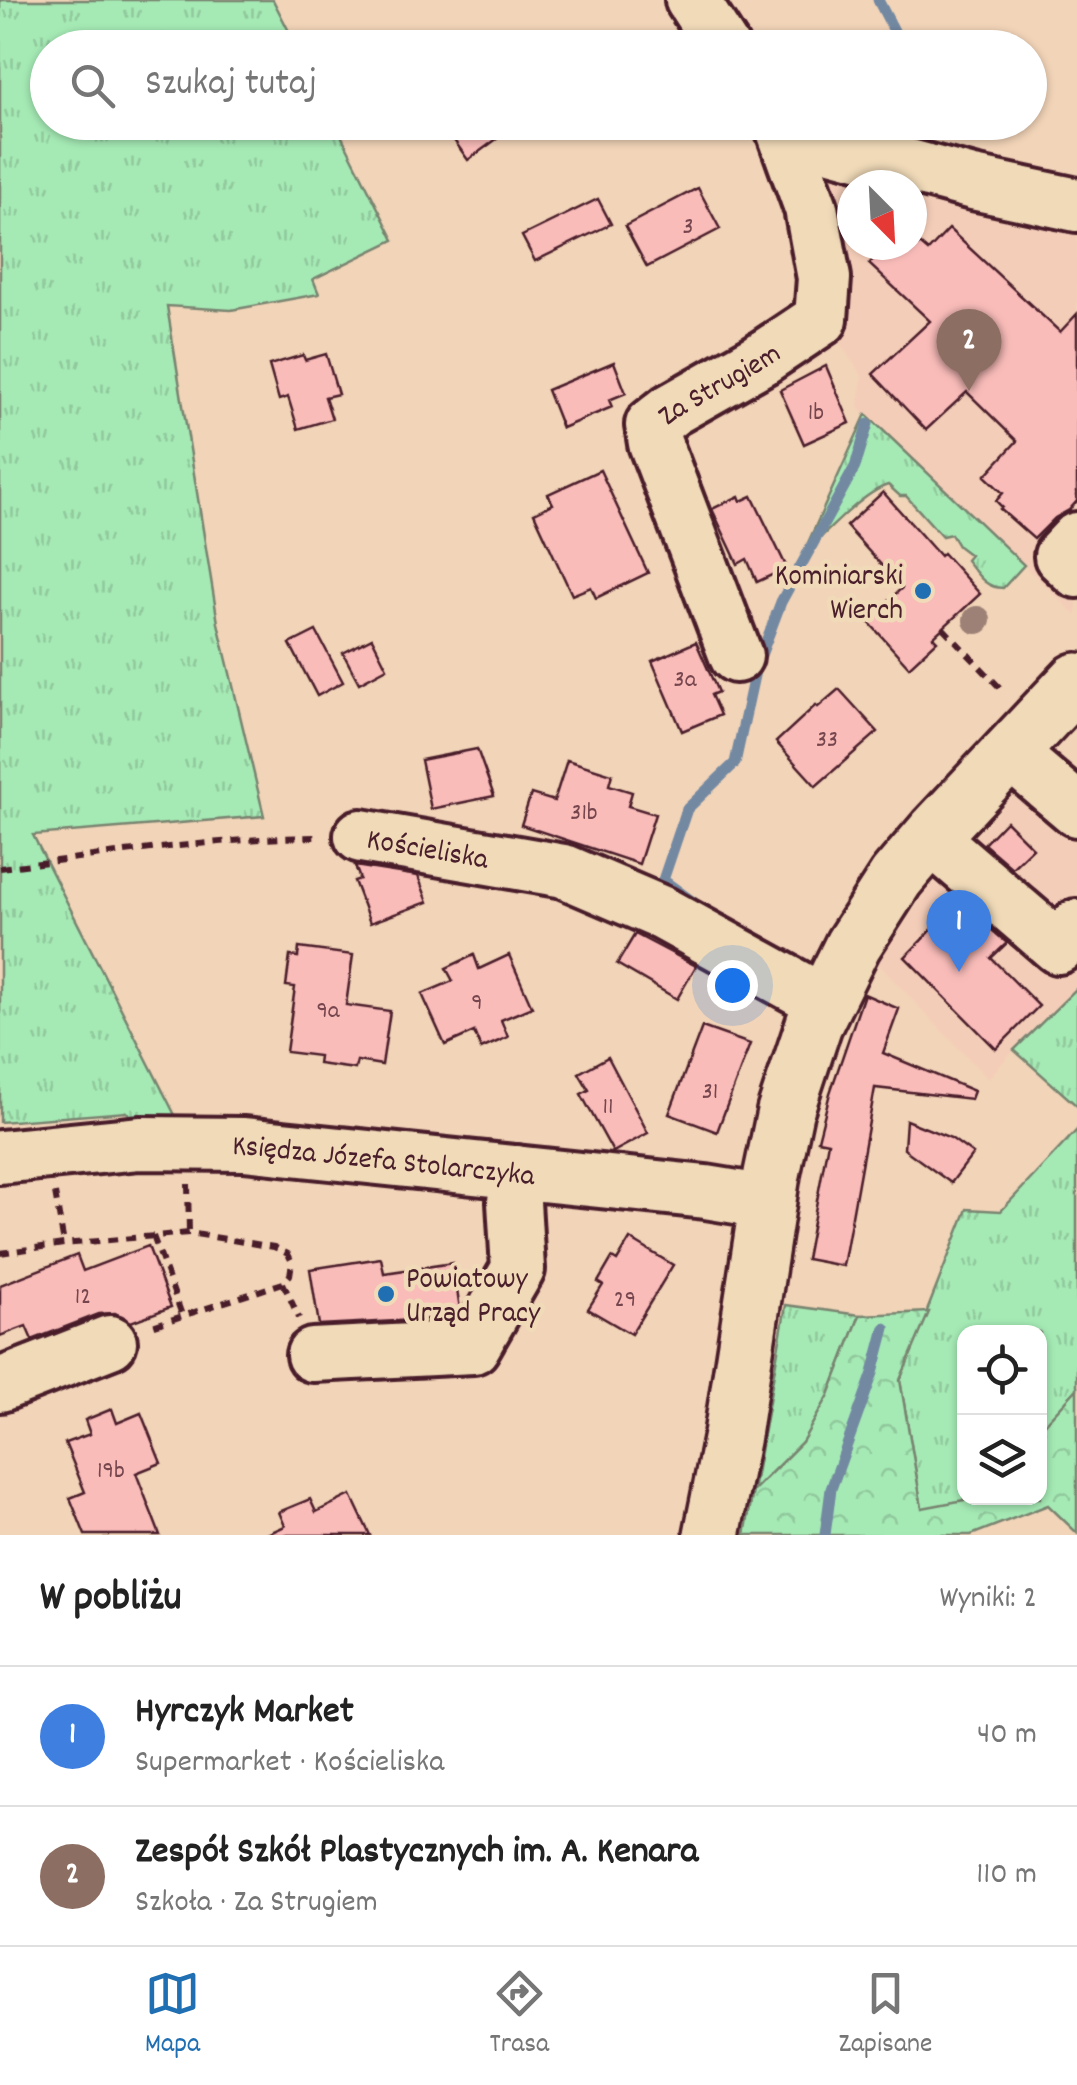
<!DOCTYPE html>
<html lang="pl">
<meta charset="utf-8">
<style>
:root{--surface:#fff;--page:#f2f2f2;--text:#222;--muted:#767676;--line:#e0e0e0;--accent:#1f6fb2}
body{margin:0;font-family:Dekko,sans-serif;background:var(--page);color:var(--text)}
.controls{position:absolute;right:30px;bottom:30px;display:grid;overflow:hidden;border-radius:20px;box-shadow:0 2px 8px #0004}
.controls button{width:90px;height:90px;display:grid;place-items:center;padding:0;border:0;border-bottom:2px solid var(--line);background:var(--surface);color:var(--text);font:50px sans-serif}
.compass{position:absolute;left:837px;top:170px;width:90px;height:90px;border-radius:50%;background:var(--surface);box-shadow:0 2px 8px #0004;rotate:156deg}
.you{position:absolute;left:732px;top:985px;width:35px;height:35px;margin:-25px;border:8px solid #fff;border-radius:50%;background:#1a73e8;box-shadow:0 0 0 15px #1a73e833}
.badge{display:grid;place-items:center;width:65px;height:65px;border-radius:50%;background:var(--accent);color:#fff;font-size:32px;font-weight:700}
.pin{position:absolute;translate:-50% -82px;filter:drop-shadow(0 2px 5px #0008)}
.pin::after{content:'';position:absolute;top:52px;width:35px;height:30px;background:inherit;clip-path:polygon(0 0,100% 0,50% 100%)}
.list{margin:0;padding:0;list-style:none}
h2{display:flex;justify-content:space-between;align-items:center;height:130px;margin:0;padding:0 40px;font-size:42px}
h2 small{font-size:32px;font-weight:400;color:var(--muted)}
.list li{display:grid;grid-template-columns:65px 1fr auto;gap:30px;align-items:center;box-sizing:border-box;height:140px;padding:0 40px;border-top:2px solid var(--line)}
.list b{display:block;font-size:38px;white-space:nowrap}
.list p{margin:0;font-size:32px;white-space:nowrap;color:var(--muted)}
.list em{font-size:32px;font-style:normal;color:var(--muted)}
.icon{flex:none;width:55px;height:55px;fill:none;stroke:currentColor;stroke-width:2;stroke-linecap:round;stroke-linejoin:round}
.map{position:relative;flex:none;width:1077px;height:1535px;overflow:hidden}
.search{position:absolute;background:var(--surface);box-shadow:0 2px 8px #0004;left:30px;right:30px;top:30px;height:110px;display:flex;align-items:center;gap:25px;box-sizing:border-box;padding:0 35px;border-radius:55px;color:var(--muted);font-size:38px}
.sheet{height:410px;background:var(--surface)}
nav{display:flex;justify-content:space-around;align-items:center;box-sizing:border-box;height:140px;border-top:2px solid var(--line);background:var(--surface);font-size:28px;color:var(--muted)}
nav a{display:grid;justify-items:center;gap:5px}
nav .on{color:var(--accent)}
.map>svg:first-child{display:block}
</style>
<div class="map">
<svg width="1077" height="1535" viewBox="0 0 1077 1535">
<defs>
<pattern id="grass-tufts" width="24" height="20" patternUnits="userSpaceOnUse" patternTransform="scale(2.5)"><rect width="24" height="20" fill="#a5eab5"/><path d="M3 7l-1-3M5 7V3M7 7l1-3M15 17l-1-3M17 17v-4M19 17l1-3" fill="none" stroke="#90c89c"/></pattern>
<pattern id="forest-crowns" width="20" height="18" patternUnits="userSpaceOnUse" patternTransform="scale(2.5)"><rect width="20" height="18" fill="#a5eab5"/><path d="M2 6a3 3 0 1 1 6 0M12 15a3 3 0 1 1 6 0" fill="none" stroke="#90c89c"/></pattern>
</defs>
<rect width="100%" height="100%" fill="#f2d4b8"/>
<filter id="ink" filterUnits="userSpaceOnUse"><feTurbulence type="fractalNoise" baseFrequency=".01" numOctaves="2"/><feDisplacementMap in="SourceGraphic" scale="20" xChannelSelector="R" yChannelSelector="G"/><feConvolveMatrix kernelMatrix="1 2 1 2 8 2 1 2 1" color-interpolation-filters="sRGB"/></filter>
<g filter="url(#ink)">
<!-- built -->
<g fill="#f4cdb8">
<path d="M822 172 886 185H852V245H912V190L1077 224V616L858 407 862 376 830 329Z"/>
<path d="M1051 753 1077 774V988L1014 1050 988 1079 878 964 924 894Z"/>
</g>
<!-- grass -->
<g fill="url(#grass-tufts)" stroke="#788470" stroke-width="2.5">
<path d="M0 0H273L297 47 48 48V122L335 123 394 240 313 279 319 294 231 310 167 306 218 623 264 816 33 835 177 1119 135 1120 127 1112 0 1122Z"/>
<path d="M866 414 1024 565 1003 588C984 588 977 573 966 560L970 555 958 546 951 534 942 536 906 496H900L888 485C863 492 822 537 802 556Z"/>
<path d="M1077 988V1106L1014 1050Z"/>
<path d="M1077 1130V1389L1040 1429V1332H964V1498H975L922 1509 900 1380 967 1209 1001 1211Z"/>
<path d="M786 1305 860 1315 829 1395 802 1442 753 1491Z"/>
</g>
<!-- forest -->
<path fill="url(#forest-crowns)" stroke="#788470" stroke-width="2.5" d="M929 1312 900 1380 922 1508 975 1498H1040V1429L1077 1389V1533L1048 1505 971 1535H745L753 1491 802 1442 829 1395 860 1315Z"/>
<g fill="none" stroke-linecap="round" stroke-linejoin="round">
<!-- stream -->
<g stroke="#7389a2" stroke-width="11">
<path d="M878 0 903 48"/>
<path d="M915 142 921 122"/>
<path d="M693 902 663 880 687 809 735 763 755 671 781 602 855 467 868 424"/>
<path d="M825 1535 831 1489 873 1373 885 1328"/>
</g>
</g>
<!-- building -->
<g fill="#f9bcb9" stroke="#4a1f2b" stroke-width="2.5">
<path d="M441 122H520L468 160Z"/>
<path d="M698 188 720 229 647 267 625 226Z"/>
<path d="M598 199 611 224 535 261 522 236Z"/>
<path d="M949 229 1060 332 1077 314V501L1069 510 1055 518 1034 539 1000 509 1002 507 996 501 1003 493 985 476 1017 441 967 392 926 430 873 374 930 321 869 264 886 245H921L928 251Z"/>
<path d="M326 354 338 394 325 397 332 419 298 429 288 397 279 400 269 365 303 355 305 360Z"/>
<path d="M614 362 626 393 609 400 612 407 562 428 547 390Z"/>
<path d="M826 366 850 423 804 444 780 390Z"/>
<path d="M600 470 648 573 596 598 591 587 572 595 534 513 553 504 548 494Z"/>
<path d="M883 492 940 556 943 553 980 594 933 637 937 641 909 667 867 620 902 588 846 526Z"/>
<path d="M739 496 741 501 752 496 787 568 757 582 747 559 738 564 712 509Z"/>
<path d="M316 631 343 682 317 696 290 644Z"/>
<path d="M372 638 387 668 359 683 343 653Z"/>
<path d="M696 642 718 692 711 695 720 715 682 731 652 661Z"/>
<path d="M839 689 878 732 816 786 776 742 816 705 818 707Z"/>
<path d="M477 749 494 796 431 809 421 760Z"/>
<path d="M567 760 612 774 609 785 632 792 628 806 655 814 639 864 521 825 531 794 554 801Z"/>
<path d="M1006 821 1033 848 1012 868 984 844Z"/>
<path d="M355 866 418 876 428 902 370 923 354 881 360 879Z"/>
<path d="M959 902 1007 943 991 958 1039 1006 996 1049 905 957Z"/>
<path d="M635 934 696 966 677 999 617 964Z"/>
<path d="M299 948 353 955 346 1005 390 1011 382 1065 357 1061 355 1069 318 1064 319 1056 286 1052 295 987 286 986 290 956 298 957Z"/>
<path d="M474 955 479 969 509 955 532 1007 501 1020 508 1037 481 1049 474 1032 445 1045 422 994 453 981 446 968Z"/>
<path d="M864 994 899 1009 883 1053 974 1091 971 1099 875 1088 843 1266 806 1259 828 1142 818 1140 830 1093Z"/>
<path d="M702 1027 750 1044 717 1132 669 1114Z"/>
<path d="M608 1057 648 1133 613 1152 581 1094 589 1090 579 1073Z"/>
<path d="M906 1120 951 1138 973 1154 951 1183 904 1149Z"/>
<path d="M630 1239 673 1265 631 1334 588 1309 603 1285 598 1282 612 1258 617 1261Z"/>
<path d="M148 1246 171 1307 131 1322 115 1313 99 1314 32 1340 26 1326 0 1336V1285L77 1255 83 1271Z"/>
<path d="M381 1258 384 1273 453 1263 460 1309 455 1318 319 1325 310 1269Z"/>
<path d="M112 1409 117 1423 141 1413 161 1463 136 1473 160 1535H85L70 1498 85 1492 65 1443 90 1434 85 1420Z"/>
<path d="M351 1495 370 1535H265L285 1526 279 1512 310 1499 316 1512Z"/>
</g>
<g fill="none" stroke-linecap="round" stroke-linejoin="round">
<!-- minor casing -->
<g stroke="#4a1f2b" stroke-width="60">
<g id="minor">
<path d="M692 0 723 48"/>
<path d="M794 122 820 142 973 183 1077 205"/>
<path d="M1077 539 1061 556 1077 571"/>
<path id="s1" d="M736 656 655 443 652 425 671 410 761 359 821 319 824 278 811 208 780 122"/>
<path d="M1010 753 1077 810"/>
<path id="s2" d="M361 836 564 871 662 913 824 1002"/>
<path d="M930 837 1058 947 1077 926"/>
<path id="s3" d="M0 1157 140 1143 244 1144 706 1192 767 1202"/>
<path d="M313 1355 473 1347 518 1269 514 1202 517 1172"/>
<path d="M0 1385 110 1342"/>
</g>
</g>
<!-- major casing -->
<g stroke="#4a1f2b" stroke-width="62">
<path id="major" d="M712 1535 732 1435 772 1174 785 1112 814 1024 853 945 896 878 936 831 1077 681"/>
</g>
<!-- path -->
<g stroke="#4a1f2b" stroke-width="6" stroke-dasharray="10 8" stroke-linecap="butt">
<path d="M943 628 1004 692"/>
<path d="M0 868C106 855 213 838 320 837"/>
<path d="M188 1184 189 1233"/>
<path d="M55 1193 64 1244"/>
<path d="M153 1236 182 1315"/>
<path d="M0 1253 64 1244 189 1233 274 1247 288 1254 292 1262 290 1275 283 1283 149 1327"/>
<path d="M283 1283 299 1318"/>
</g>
<!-- minor -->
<use href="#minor" stroke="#f0dab8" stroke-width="52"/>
<!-- major -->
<use href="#major" stroke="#f0dab8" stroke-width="55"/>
</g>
<!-- trees -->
<circle fill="#9d8176" cx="977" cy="620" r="14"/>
</g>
<!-- markers -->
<g fill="#1f6fb2" stroke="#f0dab8" stroke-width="4">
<circle cx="923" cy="591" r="10"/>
<circle cx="386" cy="1294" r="10"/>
</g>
<g text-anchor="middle" stroke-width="9" stroke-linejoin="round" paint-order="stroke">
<!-- number labels -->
<g font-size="25" fill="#76464e">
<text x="688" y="233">3</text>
<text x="816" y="419">1b</text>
<text x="685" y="686">3a</text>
<text x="827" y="746">33</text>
<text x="584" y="819">31b</text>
<text x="477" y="1009">9</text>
<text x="328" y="1017">9a</text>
<text x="710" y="1098">31</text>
<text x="608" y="1113">11</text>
<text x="83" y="1303">12</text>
<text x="625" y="1306">29</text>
<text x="111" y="1477">19b</text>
</g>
<!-- street labels -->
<g font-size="30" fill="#4a1f2b" stroke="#f0dab8">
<text dy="10" stroke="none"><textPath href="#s1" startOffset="325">Za Strugiem</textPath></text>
<text dy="10" stroke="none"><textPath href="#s2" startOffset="68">Kościeliska</textPath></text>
<text dy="10" stroke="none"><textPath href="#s3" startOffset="385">Księdza Józefa Stolarczyka</textPath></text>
</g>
<!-- poi labels -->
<g font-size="30" fill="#4a1f2b" stroke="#f0dab8" text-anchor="end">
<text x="903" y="584">Kominiarski<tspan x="903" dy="34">Wierch</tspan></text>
<text x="406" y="1287" text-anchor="start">Powiatowy<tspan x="406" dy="34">Urząd Pracy</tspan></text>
</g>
</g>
</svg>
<div class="controls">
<button><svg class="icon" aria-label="locate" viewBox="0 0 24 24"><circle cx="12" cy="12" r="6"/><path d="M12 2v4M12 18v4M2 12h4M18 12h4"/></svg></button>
<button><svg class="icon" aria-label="layers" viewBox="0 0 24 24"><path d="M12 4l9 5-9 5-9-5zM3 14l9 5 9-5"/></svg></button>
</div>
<svg class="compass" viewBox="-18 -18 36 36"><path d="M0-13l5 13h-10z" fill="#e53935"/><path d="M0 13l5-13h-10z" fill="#767676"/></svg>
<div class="you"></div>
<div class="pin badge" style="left:959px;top:972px;background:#3f7fe0">1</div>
<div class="pin badge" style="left:969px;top:391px;background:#8d6e63">2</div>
<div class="search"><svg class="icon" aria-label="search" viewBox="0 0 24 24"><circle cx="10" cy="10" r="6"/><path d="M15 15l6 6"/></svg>Szukaj tutaj</div>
</div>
<section class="sheet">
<h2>W pobliżu<small>Wyniki: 2</small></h2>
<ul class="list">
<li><span class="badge" style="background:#3f7fe0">1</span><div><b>Hyrczyk Market</b><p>Supermarket · Kościeliska</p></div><em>40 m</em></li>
<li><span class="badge" style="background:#8d6e63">2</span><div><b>Zespół Szkół Plastycznych im. A. Kenara</b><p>Szkoła · Za Strugiem</p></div><em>110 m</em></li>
</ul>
</section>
<nav>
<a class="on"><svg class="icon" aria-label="map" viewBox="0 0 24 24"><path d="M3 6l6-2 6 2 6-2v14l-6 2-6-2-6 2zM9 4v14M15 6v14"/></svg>Mapa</a>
<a><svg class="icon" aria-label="directions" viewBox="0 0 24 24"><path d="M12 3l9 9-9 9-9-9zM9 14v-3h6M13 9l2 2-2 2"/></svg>Trasa</a>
<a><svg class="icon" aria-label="saved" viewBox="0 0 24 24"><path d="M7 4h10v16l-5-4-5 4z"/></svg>Zapisane</a>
</nav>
